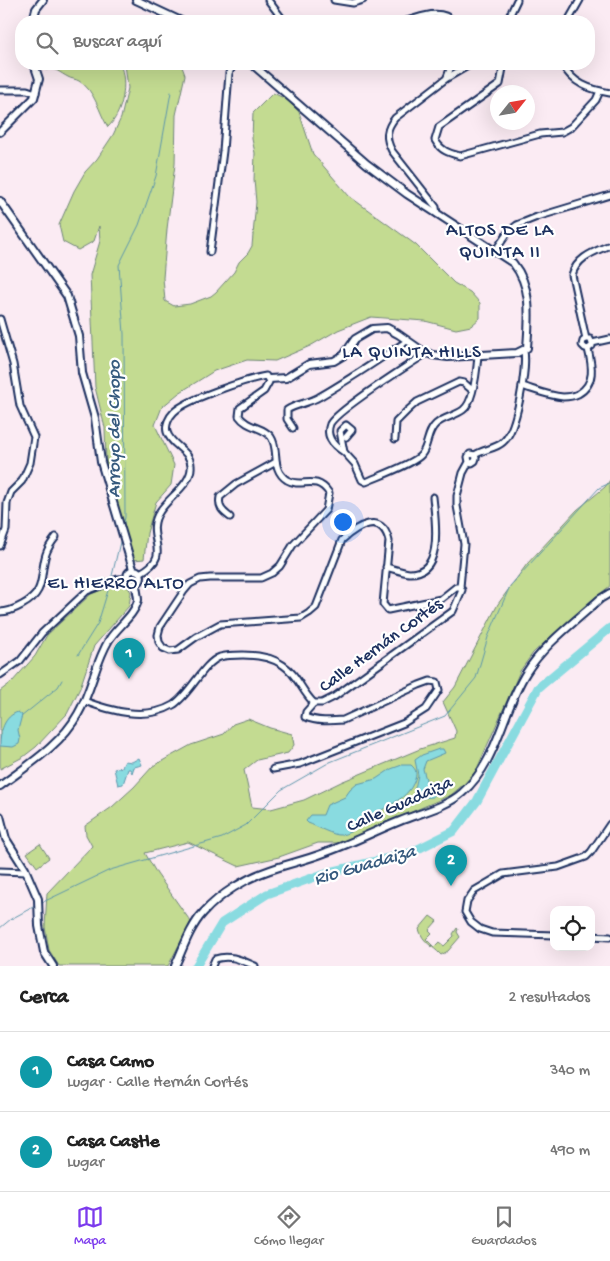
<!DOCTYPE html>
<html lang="es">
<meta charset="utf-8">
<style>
:root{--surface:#fff;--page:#f6f6f6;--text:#222;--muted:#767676;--line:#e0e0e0;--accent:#7c3aed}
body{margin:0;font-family:"Gochi Hand",sans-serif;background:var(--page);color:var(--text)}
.controls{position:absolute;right:15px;bottom:15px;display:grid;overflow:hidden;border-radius:10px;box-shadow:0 5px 20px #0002}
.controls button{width:45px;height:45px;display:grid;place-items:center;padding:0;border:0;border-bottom:1px solid var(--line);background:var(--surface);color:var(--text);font:25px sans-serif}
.compass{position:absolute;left:490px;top:85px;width:45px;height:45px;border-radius:50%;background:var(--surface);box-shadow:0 5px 20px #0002;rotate:59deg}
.you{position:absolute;left:342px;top:521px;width:18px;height:18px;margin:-12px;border:4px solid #fff;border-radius:50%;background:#1a73e8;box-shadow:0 0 0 8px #1a73e833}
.badge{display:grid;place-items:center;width:32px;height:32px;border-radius:50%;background:var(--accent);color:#fff;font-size:16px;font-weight:700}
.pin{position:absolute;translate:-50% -41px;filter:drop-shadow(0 1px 2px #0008)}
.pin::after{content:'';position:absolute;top:26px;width:18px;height:15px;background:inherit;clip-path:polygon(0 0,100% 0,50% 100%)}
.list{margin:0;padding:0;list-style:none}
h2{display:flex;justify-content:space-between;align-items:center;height:65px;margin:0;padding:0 20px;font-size:21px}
h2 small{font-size:16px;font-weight:400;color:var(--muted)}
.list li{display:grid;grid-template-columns:32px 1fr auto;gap:15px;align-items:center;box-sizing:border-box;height:80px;padding:0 20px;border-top:1px solid var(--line)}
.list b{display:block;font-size:19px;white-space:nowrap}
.list p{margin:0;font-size:16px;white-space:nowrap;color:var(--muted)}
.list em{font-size:16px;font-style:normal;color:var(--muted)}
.icon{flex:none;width:28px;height:28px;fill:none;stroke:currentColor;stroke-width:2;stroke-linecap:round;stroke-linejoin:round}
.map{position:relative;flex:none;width:610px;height:966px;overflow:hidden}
.search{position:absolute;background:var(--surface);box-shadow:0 5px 20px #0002;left:15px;right:15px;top:15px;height:55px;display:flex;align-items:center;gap:12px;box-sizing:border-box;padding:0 18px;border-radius:20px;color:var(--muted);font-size:19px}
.sheet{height:225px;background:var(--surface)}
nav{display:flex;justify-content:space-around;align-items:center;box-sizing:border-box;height:70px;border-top:1px solid var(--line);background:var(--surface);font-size:14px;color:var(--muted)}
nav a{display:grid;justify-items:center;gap:2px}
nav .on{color:var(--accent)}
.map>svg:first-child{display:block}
</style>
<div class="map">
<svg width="610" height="966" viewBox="0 0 610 966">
<rect width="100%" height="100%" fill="#fbebf3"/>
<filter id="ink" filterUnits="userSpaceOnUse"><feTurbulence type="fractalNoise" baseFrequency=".02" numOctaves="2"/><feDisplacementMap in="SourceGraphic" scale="10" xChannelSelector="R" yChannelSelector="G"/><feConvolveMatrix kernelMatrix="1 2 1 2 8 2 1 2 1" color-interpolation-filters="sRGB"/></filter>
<g filter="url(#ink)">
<!-- green -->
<g fill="#c3db91" stroke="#6f8578">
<path d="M44 64H120C128 83 123 113 108 127 99 113 95 90 79 81 76 79 71 79 68 77 60 73 55 67 46 70Z"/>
<path d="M125 64H181L185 75 176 115 175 164 167 229 163 278 165 301 174 306 190 304 211 296 216 292 234 272 239 262 248 253 252 246 256 202 254 180 255 153 252 139 253 113 273 93 286 99 299 112 313 154 349 196 416 245 454 283 470 292 480 303V318L471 326 456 329 425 321 371 317 338 330 310 346 275 361 247 360 214 371 179 393 162 407 155 425 174 465 171 485 156 502 147 533 144 559 134 560 106 464 105 428 95 387 90 275 100 241 99 226 94 241 78 250 63 242 59 225 74 191 85 172 97 159 113 135 121 118 128 88Z"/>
<path d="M610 480V586L588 603 533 653 520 671 476 771 464 784 451 795 339 843H318L279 857 238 866 188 842 145 853 157 874 191 922 168 966H59L49 950 45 927 47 893 92 846 86 835 85 826 112 807 134 787 153 766 191 745 224 734 233 724 248 719 270 728 292 734 294 745 288 753 257 760 244 770 252 807 271 809 304 800 341 782 420 749 455 738 456 731 443 702 455 687 498 604 527 564 577 510 605 487Z"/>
<path d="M117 584H126L131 592 129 606 94 646 80 688 67 714 36 747 23 757 0 769V691L12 682 35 656 47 635 91 594Z"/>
<path d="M40 844 49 858 37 867 27 853Z"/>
<path d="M430 916 437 921 429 930 432 933 426 939 434 947 439 942 444 946 454 936 453 934 457 928 458 929 457 932 460 937 448 951 441 955C432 945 423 943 419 929Z"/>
</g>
<!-- water -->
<g fill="#89dbe0" stroke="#5d96ac">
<path d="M18 712 22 715 18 730 20 739 19 744 13 747 0 746C0 732 4 716 18 712Z"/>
<path d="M439 749H443L445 753 426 761 423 769 427 783 434 792 433 797 422 798 414 793 418 775 415 760 422 755Z"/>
<path d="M139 758 142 765 134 767 132 773 130 769H128L123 784 118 785 114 769 122 767 125 761 132 762Z"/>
<path d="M402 765H411C417 770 417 774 414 782 407 799 389 805 373 815 363 822 354 833 341 835 334 836 316 826 308 823L306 821 311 815H323L327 805 345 797 350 790 357 784 376 779 391 769Z"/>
</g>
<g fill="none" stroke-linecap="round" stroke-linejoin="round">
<!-- stream -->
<g stroke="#5d96ac" stroke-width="1">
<path d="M123 527 125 517 124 334 119 265 139 225 156 176 171 92"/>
<path d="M111 580 121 538"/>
<path d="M78 655 98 623 110 584"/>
<path d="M21 717 58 687 62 680"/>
<path d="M41 903 110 870 222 838 246 825 281 790 330 762 445 716 476 678 488 637 510 586 599 488 610 483"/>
<path d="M0 928 11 919 35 906"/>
</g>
<!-- river -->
<path stroke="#89dbe0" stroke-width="9" d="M196 966 222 923 267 894 326 873 410 853 454 831 477 801 538 688 610 628"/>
<!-- minor casing -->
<g stroke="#1b2f5e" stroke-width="9">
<g id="minor">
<path d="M268 0 284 21"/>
<path d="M334 0 353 3 363 0"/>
<path d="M406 21C422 17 440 8 453 21"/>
<path d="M507 21 517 0"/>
<path d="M568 21 580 0"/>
<path d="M501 64 503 68 500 84 439 127 435 140C441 151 449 153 460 156L540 134 562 132 571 127 596 100 600 91"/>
<path d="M562 64C573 84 589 89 610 93"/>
<path d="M447 77 452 64"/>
<path d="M0 90H27L36 93"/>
<path d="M437 214 436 207 392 151C385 138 386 129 395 118L447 78 471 64"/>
<path d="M495 251 509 231 517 225 537 217 610 195"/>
<path d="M210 252 223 151 229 73 234 64"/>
<path d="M0 319 13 364 20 406 34 437 30 463 22 481 11 492 7 503 6 530 0 546"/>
<path d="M586 339 572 275C577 257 594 252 610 245"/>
<path d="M592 343 610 339"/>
<path d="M522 386C535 390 549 396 563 397 568 397 574 396 578 394 596 384 592 365 588 349L592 346V343L590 339H586L583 341 582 345 585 348 588 349"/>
<path d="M293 428 287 419V410C296 404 309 403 319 397 349 380 378 360 407 341"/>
<path d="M346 437 352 430 346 425 340 431 344 452 355 464 362 480 366 482C377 477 415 463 421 455 429 446 426 433 436 424 444 417 455 416 463 410 474 402 477 368 478 355"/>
<path d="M395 439 396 422 407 411 417 402 459 382 464 383 472 390"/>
<path d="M344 452C334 446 325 437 330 424 337 410 410 364 427 353"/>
<path d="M475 455C483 449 496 449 503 442 517 431 527 368 524 351"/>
<path d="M230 517C222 511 218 507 220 497L236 484 276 462"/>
<path d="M386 567C394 569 401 572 409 573 445 574 435 519 433 497"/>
<path d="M460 587 464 544 457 506V496L463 473 469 462 468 457 470 454 475 455 476 458 475 461 472 463 469 462"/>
<path d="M0 612C8 612 15 609 22 605 47 592 39 576 46 554 48 548 52 542 56 537"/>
<path d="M0 675 20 661 42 633 87 591 118 579H126"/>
<path d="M84 701C111 711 146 721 173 705 190 695 203 663 220 657 227 655 236 655 243 655 257 655 271 657 283 665 297 674 302 692 314 703H322L334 697 453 611 462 590 460 587H456L441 599 388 610 383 604 389 541C382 511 357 526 342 540L316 607 309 613 301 618 220 624 196 637 178 650 170 651 163 648 159 642 158 635 160 627 184 591 190 584 200 579 210 578H261L272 573 280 566 293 545 326 510 329 493C315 473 302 489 287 480 270 469 280 450 271 437 263 426 248 429 239 416L240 408 264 391 269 382 266 376C248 379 187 399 174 412 169 417 165 425 167 432 171 446 190 450 191 465 193 483 169 497 160 511 142 537 176 554 140 573"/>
<path d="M273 769 300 764 404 723 426 709 439 690 437 682 430 681 419 685 343 720C331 721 317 722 305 717L306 712 314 703"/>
<path d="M0 871 26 872"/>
<path d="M554 935 492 933 480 929 471 922 465 912 467 901 474 891 503 874 558 867 586 857 591 852 610 824"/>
<path d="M591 936 610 937"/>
<path d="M212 966 215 959C230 954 241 960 255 966"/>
</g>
</g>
<!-- tertiary casing -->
<g stroke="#1b2f5e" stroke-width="10">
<g id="tertiary">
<path d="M136 0 181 21"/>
<path d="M33 21 36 9 43 0"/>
<path d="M252 64 367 164 407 194 513 263C533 288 529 318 527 348L517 353 448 357 432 355 421 350 398 334 387 328 372 329 355 339 344 355 334 361 309 364 286 378 269 379"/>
<path d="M0 132 34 98 39 79 34 64"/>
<path d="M0 201 67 296 79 336 82 373 95 418 101 462 133 569"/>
<circle cx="134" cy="577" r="7"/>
<path d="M0 786C28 765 61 745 78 714 92 690 95 663 109 640 117 627 135 615 138 600 138 595 136 589 136 584"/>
<path d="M0 816 6 839 25 869 38 899 39 926 44 952 53 966"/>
<path d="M175 966C183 949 190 927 203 913 220 894 246 878 270 870 287 864 306 860 324 853 350 844 375 831 400 821 420 813 446 807 462 793 498 762 502 711 526 673 544 644 575 622 600 599L610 593"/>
</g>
</g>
<!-- minor -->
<use href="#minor" stroke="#fff" stroke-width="5"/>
<!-- tertiary -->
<use href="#tertiary" stroke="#fff" stroke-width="6"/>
</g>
</g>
<g text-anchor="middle" stroke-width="4.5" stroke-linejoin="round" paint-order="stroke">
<!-- street labels -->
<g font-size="18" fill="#1b2f5e" stroke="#fff">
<text transform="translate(380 644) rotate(-36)" y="6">Calle Hernán Cortés</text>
<text transform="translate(399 803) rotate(-24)" y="6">Calle Guadaiza</text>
</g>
<!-- neighbourhood labels -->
<g font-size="19" letter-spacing="1" fill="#1b2f5e" stroke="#fff">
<text x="500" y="235">ALTOS DE LA<tspan x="500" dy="22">QUINTA II</tspan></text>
<text x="412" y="357">LA QUINTA HILLS</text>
<text x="116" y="588">EL HIERRO ALTO</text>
</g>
<!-- water labels -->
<g font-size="19" font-style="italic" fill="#365a7e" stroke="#fff">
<text transform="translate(112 429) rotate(-90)" y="7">Arroyo del Chopo</text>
<text transform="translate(364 863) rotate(-16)" y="7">Rio Guadaiza</text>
</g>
</g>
</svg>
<div class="controls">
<button><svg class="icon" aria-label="locate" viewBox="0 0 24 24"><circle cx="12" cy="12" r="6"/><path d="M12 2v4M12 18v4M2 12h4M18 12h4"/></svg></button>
</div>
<svg class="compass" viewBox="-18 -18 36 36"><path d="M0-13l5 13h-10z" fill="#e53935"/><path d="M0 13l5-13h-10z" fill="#767676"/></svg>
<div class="you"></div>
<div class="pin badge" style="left:129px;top:679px;background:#0f9aa8">1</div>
<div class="pin badge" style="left:451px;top:886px;background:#0f9aa8">2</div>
<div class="search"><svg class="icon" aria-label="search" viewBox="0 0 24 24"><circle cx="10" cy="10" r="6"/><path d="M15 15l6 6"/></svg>Buscar aquí</div>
</div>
<section class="sheet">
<h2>Cerca<small>2 resultados</small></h2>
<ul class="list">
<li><span class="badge" style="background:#0f9aa8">1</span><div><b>Casa Camo</b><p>Lugar · Calle Hernán Cortés</p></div><em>340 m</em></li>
<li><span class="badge" style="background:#0f9aa8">2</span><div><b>Casa Castle</b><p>Lugar</p></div><em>490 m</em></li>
</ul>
</section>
<nav>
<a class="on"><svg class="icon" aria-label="map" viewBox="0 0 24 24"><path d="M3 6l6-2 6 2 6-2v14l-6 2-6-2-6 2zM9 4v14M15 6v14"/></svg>Mapa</a>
<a><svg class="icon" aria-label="directions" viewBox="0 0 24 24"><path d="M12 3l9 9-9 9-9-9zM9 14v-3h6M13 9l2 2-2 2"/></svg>Cómo llegar</a>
<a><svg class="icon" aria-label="saved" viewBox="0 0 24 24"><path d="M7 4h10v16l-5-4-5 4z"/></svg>Guardados</a>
</nav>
